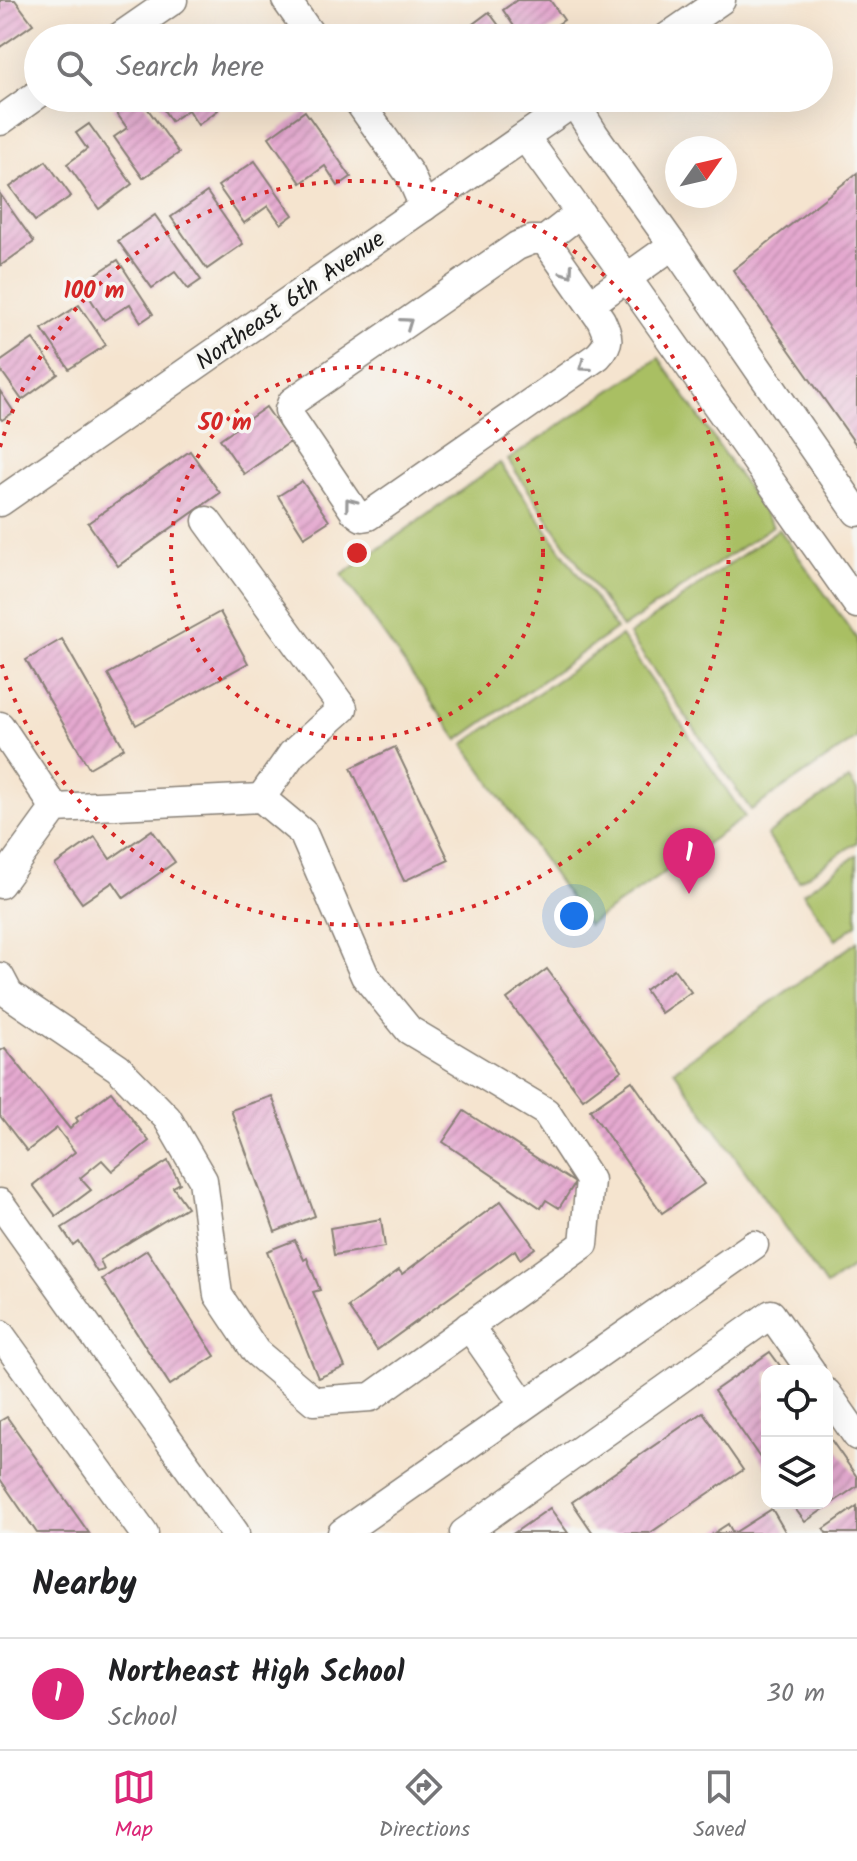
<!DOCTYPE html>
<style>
:root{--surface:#fff;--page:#f6f6f6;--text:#202124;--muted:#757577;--line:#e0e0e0;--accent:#db2777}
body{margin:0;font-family:Kalam,sans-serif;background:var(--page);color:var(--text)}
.controls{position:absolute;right:24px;bottom:24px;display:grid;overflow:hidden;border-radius:16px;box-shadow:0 8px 32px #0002}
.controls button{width:72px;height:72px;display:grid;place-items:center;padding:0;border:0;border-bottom:2px solid var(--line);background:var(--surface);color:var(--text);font:40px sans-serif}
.compass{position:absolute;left:665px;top:136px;width:72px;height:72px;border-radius:50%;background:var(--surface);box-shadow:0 8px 32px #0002;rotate:56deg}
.you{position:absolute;left:574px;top:916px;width:28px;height:28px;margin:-20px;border:6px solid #fff;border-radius:50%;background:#1a73e8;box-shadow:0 0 0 12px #1a73e833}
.badge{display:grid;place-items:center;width:52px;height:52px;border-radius:50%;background:var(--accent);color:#fff;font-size:26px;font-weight:700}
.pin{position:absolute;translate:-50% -66px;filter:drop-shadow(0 2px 4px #0008)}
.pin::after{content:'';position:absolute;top:42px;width:28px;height:24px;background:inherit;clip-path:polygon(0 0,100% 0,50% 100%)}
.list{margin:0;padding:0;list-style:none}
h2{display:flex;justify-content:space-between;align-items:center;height:104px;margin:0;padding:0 32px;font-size:34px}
h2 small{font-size:26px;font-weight:400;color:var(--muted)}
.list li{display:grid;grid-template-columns:52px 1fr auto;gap:24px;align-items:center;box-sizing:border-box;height:112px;padding:0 32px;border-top:2px solid var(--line)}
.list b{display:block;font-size:30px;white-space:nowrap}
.list p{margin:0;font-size:26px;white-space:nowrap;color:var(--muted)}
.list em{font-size:26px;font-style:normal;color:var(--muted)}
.icon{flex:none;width:44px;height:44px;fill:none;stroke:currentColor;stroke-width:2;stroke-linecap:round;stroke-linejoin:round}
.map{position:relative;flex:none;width:857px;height:1533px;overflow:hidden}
.search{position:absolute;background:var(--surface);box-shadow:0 8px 32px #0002;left:24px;right:24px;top:24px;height:88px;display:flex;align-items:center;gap:20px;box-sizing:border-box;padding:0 28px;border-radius:44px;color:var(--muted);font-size:30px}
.sheet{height:216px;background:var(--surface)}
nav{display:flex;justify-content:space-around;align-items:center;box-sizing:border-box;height:112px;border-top:2px solid var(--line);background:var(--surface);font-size:22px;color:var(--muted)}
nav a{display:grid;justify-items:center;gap:4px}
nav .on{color:var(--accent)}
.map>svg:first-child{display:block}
</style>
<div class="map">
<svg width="857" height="1533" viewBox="0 0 857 1533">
<defs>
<pattern id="building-hatch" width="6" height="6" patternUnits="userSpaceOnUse" patternTransform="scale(2)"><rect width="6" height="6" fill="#e4a8cf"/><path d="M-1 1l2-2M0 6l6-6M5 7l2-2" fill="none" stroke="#c390b1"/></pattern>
</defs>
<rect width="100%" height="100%" fill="#f6f6f2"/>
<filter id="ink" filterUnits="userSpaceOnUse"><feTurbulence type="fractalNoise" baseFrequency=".0125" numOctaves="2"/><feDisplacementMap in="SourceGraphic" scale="16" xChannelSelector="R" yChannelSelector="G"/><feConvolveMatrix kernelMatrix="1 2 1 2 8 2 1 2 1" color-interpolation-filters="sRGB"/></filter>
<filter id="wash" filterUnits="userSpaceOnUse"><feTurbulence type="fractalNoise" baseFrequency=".006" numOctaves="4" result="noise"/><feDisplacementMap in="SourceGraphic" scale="32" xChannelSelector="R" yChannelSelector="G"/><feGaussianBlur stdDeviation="1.8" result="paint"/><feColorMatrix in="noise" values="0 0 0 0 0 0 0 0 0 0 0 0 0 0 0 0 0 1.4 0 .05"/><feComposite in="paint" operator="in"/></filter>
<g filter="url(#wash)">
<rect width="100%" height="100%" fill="#f5e4cf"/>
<!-- garden -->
<g fill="#a9bf64" stroke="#626e40" stroke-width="2">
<path d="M659 358 773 526 622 628 508 460Z"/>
<path d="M500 463 616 629 458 740 342 575Z"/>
<path d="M779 529 857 639V738L751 810 629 635Z"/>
<path d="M621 636 745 817 588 925 464 744Z"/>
<path d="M849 779 857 791V842L799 881 767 835Z"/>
<path d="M857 855V924L836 940 803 893Z"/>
<path d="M857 942V1264L826 1286 674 1070Z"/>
</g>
<g id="blocks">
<!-- building -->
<g fill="url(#building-hatch)">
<path d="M0 0H15L33 24 0 47Z"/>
<path d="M517 0H550L564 20 537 38H522L503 10Z"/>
<path d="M489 12 508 38H454Z"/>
<path d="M127 98H140L179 153 143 178 114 137 127 128 113 108Z"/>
<path d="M156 98H210L218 110 198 125 188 110 171 121Z"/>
<path d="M305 111 351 177 338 186 325 166 301 183 269 137Z"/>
<path d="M89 124 132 184 99 209 67 164 87 149 76 133Z"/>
<path d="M46 161 71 196 35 221 10 187Z"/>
<path d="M255 161 293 215 281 224 268 206 244 223 218 186Z"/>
<path d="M857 173V446L733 270Z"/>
<path d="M207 192 243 244 207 269 171 217Z"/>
<path d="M0 194 34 242 0 266Z"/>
<path d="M155 215 201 280 188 289 175 272 152 288 118 241Z"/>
<path d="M118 260 153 314 141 322 130 304 104 320 81 284Z"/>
<path d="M79 305 106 345 69 369 42 329Z"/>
<path d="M33 339 58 374 22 400 0 369V362Z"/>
<path d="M0 391 14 412 2 420 0 418Z"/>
<path d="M266 407 290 442 244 474 220 439Z"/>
<path d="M190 451 220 493 118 566 88 523Z"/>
<path d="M302 481 329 521 304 537 278 496Z"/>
<path d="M220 612 248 663 136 725 108 674Z"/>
<path d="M62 639 124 748 89 768 26 660Z"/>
<path d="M395 747 449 860 404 881 351 768Z"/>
<path d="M152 830 175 862 124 898 113 882 82 903 55 865 95 837 110 859Z"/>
<path d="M547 969 622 1070 583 1099 507 999Z"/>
<path d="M674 969 691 992 661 1013 645 990Z"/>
<path d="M5 1048 70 1129 78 1121 76 1118 111 1092 149 1141 112 1171 102 1160 80 1178 91 1190 56 1216 33 1185 75 1152 57 1128 27 1151 0 1116V1051Z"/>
<path d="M632 1081 704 1184 662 1213 590 1110Z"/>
<path d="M272 1096 315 1216 275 1232 231 1110Z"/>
<path d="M464 1111 575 1183 559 1208 546 1200 541 1208 443 1142Z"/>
<path d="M168 1161 180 1183 173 1187 187 1207 100 1260 104 1270 97 1272 78 1241 73 1245 62 1228Z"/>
<path d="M501 1201 535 1248 520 1259 515 1250 377 1350 348 1307 399 1270 402 1274Z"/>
<path d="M381 1219 385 1247 334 1255 330 1228Z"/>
<path d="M295 1240 304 1260 307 1258 320 1290 313 1292 345 1367 318 1378 267 1251Z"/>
<path d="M147 1250 215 1356 170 1385 102 1279Z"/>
<path d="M770 1352 784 1371H767V1468L714 1391Z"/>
<path d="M703 1412 743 1470 650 1533H593L572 1502Z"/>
<path d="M7 1417 89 1533H37L0 1479V1421Z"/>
<path d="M827 1434 857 1477V1486L805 1522 791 1503H827Z"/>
<path d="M857 1506V1533H826L824 1529Z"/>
<path d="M550 1508 568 1533H514Z"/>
<path d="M772 1509 786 1533H734Z"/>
<path d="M728 1524 733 1533H714Z"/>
</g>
</g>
</g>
<g filter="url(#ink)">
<use href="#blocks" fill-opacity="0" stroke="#888076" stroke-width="2"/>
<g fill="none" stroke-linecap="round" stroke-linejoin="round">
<!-- minor casing -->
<g stroke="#888076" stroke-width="31">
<g id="minor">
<path d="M286 0 313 38"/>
<path d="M118 38 173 0"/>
<path d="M666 38 721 0"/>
<path d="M356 98 410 175 424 207"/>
<path d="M574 102 594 134 673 245 590 304"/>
<path d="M0 121 38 94"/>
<path d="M525 137 627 278 857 604"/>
<path d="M545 240 601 320C609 338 611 342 598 356L368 516 362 517 354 511 292 419 289 410 292 402 517 246 532 240H545L580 213"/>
<path d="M673 245 857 512"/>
<path d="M0 502 580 98"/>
<path d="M207 521 343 708 292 754 261 798"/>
<path d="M0 726 55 808"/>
<path d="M0 884 55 808 261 798 303 833 365 976 409 1030 546 1112 590 1180 584 1244 371 1397 314 1401 256 1352 218 1295 203 1180 167 1118 118 1068 9 994 0 977"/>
<path d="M0 1203 235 1533"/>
<path d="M469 1326 524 1405"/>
<path d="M0 1334 144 1533"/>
<path d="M827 1393 857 1436"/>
<path d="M342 1533 754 1245"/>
<path d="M464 1533 771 1314 811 1371"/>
</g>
</g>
<!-- minor -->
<use href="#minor" stroke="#fff" stroke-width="28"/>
</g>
<!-- one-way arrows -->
<defs><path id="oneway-chevron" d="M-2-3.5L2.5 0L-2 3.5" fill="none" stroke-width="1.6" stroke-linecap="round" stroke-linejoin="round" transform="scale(2)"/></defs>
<g stroke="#999">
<use href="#oneway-chevron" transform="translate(568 272) rotate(55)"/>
<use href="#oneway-chevron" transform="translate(407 323) rotate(-35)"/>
<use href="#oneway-chevron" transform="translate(584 366) rotate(145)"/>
<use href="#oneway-chevron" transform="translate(350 503) rotate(-127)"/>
</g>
</g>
<!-- distance rings -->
<g fill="none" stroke="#d62828" stroke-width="4" stroke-dasharray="4 8">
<circle cx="357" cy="553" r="186"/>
<path d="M0 447A372 372 0 1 1 0 659"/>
</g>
<g text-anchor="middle" stroke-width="7" stroke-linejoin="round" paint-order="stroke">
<!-- street labels -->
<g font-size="24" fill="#1c1c1c" stroke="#f6f6f2">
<text transform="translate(290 300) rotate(-35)" y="8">Northeast 6th Avenue</text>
</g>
</g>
<circle cx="357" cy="553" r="12" fill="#d62828" stroke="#f6f6f2" stroke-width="4"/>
<g font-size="24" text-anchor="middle" font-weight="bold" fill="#d62828" stroke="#f6f6f2" stroke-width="7" stroke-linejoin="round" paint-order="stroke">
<text x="94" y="298">100 m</text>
<text x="225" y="430">50 m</text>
</g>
</svg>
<div class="controls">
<button><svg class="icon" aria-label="locate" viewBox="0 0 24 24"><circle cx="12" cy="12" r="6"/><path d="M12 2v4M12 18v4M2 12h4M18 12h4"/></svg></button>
<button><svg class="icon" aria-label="layers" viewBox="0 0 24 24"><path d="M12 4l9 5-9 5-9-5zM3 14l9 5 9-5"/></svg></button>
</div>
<svg class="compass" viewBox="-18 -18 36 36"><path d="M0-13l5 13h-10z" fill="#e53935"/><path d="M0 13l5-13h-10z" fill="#757577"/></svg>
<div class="you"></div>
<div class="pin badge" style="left:689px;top:894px">1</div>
<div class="search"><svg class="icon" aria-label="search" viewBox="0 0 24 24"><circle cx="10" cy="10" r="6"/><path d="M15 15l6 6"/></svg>Search here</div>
</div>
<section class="sheet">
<h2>Nearby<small></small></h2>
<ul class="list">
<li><span class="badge">1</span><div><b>Northeast High School</b><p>School</p></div><em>30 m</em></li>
</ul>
</section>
<nav>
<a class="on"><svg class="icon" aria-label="map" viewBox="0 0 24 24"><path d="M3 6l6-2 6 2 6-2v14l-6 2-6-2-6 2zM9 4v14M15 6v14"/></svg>Map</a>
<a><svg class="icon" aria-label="directions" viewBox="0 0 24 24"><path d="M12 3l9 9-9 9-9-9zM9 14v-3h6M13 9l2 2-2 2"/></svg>Directions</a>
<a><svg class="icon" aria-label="saved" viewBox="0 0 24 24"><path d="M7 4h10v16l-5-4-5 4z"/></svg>Saved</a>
</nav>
